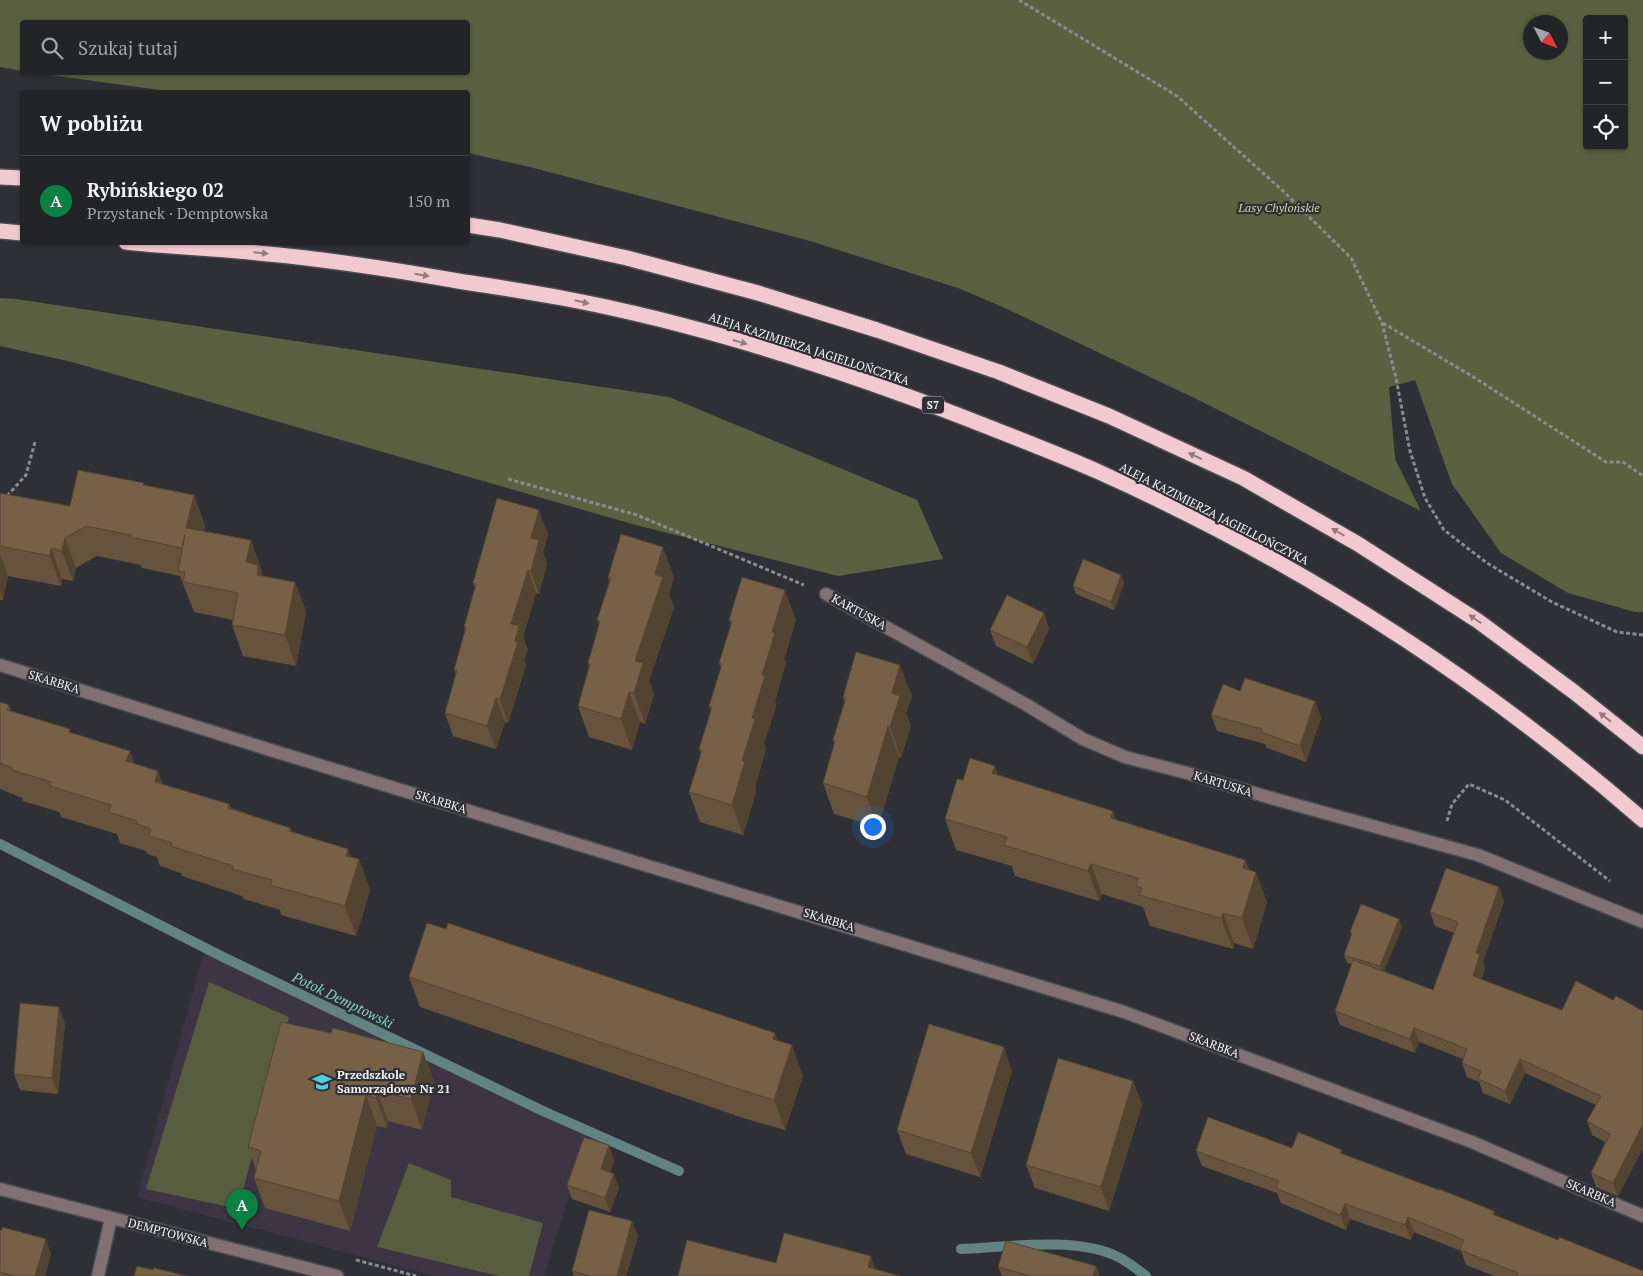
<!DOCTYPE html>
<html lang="pl">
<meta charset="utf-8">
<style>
:root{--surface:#232428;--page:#2f3034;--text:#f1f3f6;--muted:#a3a4a8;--line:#404145;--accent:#0b8043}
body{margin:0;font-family:"PT Serif",serif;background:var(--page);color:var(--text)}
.controls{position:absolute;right:15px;top:15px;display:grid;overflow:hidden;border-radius:5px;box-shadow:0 1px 4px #0004}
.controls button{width:45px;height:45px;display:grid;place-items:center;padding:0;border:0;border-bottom:1px solid var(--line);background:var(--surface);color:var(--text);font:25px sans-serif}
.compass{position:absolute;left:1523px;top:15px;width:45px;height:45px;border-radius:50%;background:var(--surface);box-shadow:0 1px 4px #0004;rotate:131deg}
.you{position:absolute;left:872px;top:826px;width:18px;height:18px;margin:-12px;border:4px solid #fff;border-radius:50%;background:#1a73e8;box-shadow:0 0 0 8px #1a73e833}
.badge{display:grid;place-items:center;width:32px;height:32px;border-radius:50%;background:var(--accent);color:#fff;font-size:16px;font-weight:700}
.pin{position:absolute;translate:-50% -41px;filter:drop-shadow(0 1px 2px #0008)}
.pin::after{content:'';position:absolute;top:26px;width:18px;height:15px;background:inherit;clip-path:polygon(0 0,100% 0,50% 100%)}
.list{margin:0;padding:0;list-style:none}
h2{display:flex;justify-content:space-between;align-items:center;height:65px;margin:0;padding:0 20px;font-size:21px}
h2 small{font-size:16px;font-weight:400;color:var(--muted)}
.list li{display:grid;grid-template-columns:32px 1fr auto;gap:15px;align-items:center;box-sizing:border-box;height:90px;padding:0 20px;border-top:1px solid var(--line)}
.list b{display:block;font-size:19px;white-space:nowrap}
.list p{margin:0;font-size:16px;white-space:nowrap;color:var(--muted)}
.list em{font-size:16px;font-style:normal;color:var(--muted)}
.icon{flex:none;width:28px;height:28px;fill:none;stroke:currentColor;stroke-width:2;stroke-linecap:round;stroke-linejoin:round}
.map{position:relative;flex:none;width:1643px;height:1276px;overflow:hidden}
.search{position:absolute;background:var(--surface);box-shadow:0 1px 4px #0004;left:20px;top:20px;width:450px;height:55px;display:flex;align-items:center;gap:12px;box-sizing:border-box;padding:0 18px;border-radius:5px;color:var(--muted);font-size:19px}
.panel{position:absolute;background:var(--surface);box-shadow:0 1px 4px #0004;left:20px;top:90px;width:450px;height:155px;border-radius:5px}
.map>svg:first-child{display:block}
</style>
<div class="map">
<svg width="1643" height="1276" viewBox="0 0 1643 1276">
<rect width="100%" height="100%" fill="#2f3035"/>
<!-- education -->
<path fill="#3d3444" d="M204 951 362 1029 588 1135 544 1276H434L137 1197Z"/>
<!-- green -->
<g fill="#595d40">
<path d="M209 982 289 1017 238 1209 146 1189Z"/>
<path d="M409 1163 451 1180V1197L543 1223 529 1276H499L377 1247Z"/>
</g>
<!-- forest -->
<g fill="#5b6041" fill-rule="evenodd">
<path d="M0 0H1643V612H1635L1568 593 1501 553 1452 484 1415 380 1389 387 1395 459 1421 511 1190 396 1005 308 958 288 810 241 530 167 468 153V92H174L36 73 468 72V22H22V71L0 67ZM1587 19H1624V146H1587ZM1530 22H1560V52H1530Z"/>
<path d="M0 298 16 299 669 397 917 500 943 559 838 576 632 524 72 362 0 346Z"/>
</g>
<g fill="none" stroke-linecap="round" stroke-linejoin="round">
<!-- stream -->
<g stroke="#638282" stroke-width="10">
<path d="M0 844 223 957 543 1111 679 1171"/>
<path d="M961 1249C1006 1247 1073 1237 1114 1255 1126 1260 1136 1268 1146 1276"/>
</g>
<!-- minor casing -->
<g stroke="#4a4b50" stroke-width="15">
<g id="minor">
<path d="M826 594 1025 704 1083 739 1125 757 1187 773 1278 800 1478 855 1643 922"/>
<path d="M0 665 264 748 1124 1012 1472 1142 1643 1216"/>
<path d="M0 1189 337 1276"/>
<path d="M98 1276 111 1218"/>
</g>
</g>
<!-- highway casing -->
<g stroke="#4a4b50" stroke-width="18">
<g id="highway">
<path d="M0 177 22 178"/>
<path d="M468 225 500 230 627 258 758 293 877 330 999 372 1109 416 1243 478 1358 544 1478 621 1574 692 1643 747"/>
<path d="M0 231 22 233"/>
<path d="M126 242C170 247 214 248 258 253 327 259 396 270 464 282 497 287 530 292 562 298 701 324 836 368 968 419 1011 436 1056 453 1099 472 1295 560 1480 678 1643 820"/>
</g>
</g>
<!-- path -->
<g stroke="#8a8b8f" stroke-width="3" stroke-dasharray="4 2.5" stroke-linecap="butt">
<path d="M1019 0 1177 96 1282 190 1351 258 1382 323 1396 378 1410 451 1425 498 1444 530 1487 563 1552 602 1617 632 1643 635"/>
<path d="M1383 323 1475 378 1606 462H1623L1643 476"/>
<path d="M508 479 637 515 804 585"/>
<path d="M7 496 26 475 35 442"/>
<path d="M1447 821 1452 804 1469 784 1505 800 1610 881"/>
<path d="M356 1260 416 1276"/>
</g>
<!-- minor -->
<use href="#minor" stroke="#817173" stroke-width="12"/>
<!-- highway -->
<use href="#highway" stroke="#f2c9d0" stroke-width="15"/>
</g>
<!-- wall -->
<g fill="#65533d">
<path d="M144 483 145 485 194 495 205 526 204 531 262 571 261 573 262 576 295 582 306 612 296 666 243 656 232 625 233 620 194 612 180 576 142 568 141 565 97 556 76 568 73 581 62 579 61 586 8 576 3 600H0V493L70 506Z"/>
<path d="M548 534 543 552 547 564 539 594 536 593 523 637 528 650 524 660 526 665 508 723 505 722 496 749 453 736 445 713 456 674 454 670 465 631 464 627 475 588 473 583Z"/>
<path d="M608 577H674L669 594 674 607 649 681 654 694 645 724 640 722 632 750 589 737 578 706 589 668 588 663 599 625 597 620 609 582Z"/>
<path d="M1124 583 1114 610 1076 594 1073 586Z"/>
<path d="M1044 613 1049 629 1033 664 996 646 990 630Z"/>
<path d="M729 620H796L784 659 786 663 775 701 776 706 764 743 766 749 755 787 756 792 743 835 700 822 689 792 701 753 699 749 711 711 709 706 721 668 719 663 731 625Z"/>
<path d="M1240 691 1315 701 1321 718 1306 762 1267 748 1265 744 1217 731 1211 715Z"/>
<path d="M912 696 906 713 911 726 901 758 899 757 878 827 834 814 823 783 834 745 833 740 844 702 843 697Z"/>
<path d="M0 702 9 705 11 711 70 729 71 733 134 764 162 784 229 804 231 808 290 828 292 832 348 849 351 857 359 859 370 890 356 936 281 915 280 910 244 899 242 896 182 876 181 873 160 866 157 857 148 854 146 851 120 843 117 834 61 817 59 812 23 801 22 798 0 789Z"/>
<path d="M998 775 1116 820 1245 860 1249 869 1267 902 1253 949 1234 943 1233 949 1150 926 1143 907 1102 894 1099 901 1015 876 1012 866 956 850 945 819Z"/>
<path d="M1499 887 1504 901 1483 962 1485 968 1481 980 1562 1010 1613 1000 1643 1011V1148L1618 1196 1596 1187 1591 1173 1605 1142 1592 1135 1587 1121 1596 1105 1525 1073 1510 1104 1483 1093 1479 1082 1467 1077 1462 1063 1463 1059 1419 1042 1415 1053 1340 1025 1335 1011 1352 964 1347 963 1344 955 1351 935 1350 932 1402 927 1384 971 1433 990 1454 933 1435 926 1430 912Z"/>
<path d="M409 977 777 1040 803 1076 785 1130 743 1118 420 1007Z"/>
<path d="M65 1023 58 1094 20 1090 14 1074Z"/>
<path d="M331 1033 423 1052 434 1082 422 1130 388 1121 387 1128 377 1126 350 1231 265 1208 254 1178 256 1170 248 1147Z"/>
<path d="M1012 1071 980 1177 906 1154 897 1130Z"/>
<path d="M1133 1081 1142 1105 1109 1211 1035 1188 1026 1165Z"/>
<path d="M1196 1151 1343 1154 1494 1211 1495 1215 1643 1276H1494L1466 1265 1461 1251 1414 1232 1411 1240 1350 1219 1346 1230 1281 1203 1277 1193 1202 1166Z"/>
<path d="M614 1160 610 1173 619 1188 610 1212 572 1199 567 1185Z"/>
<path d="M0 1230 51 1254 45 1276H0Z"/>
<path d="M638 1236 626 1276H574L572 1271Z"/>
<path d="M1096 1266 1100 1276H1002L998 1267Z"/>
</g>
<!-- shaded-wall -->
<g fill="#534432">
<path d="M194 495 205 526 198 558 186 528Z"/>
<path d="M539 510 548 534 543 552 547 564 539 594 531 571V538Z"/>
<path d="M65 538 76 568 73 581 62 551Z"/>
<path d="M251 540 262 571 261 573 269 595 246 562Z"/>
<path d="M663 547 674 577 669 594 674 607 649 681 654 694 645 724 634 693 635 661 655 574Z"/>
<path d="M51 548 62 579 61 586 50 556Z"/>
<path d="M0 554 8 576 3 600 0 591Z"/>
<path d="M528 570 536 593 523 637 528 650 524 660 526 665 508 723 500 699 511 624Z"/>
<path d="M1121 575 1124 583 1114 610 1111 602Z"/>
<path d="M295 582 306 612 296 666 285 635Z"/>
<path d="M785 590 796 620 784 659 786 663 775 701 776 706 764 743 766 749 755 787 756 792 743 835 732 805 752 718 772 632Z"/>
<path d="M1044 613 1049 629 1033 664 1027 647Z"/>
<path d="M900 665 912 696 906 713 911 726 901 758 890 727 892 693Z"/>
<path d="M629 692 640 722 632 750 621 719Z"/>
<path d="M496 698 505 722 496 749 487 726Z"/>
<path d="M1315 701 1321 718 1306 762 1300 746Z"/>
<path d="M888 726 899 757 878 827 867 797Z"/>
<path d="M130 751 141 782 126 761Z"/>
<path d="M995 766 1006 797 992 773Z"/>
<path d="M158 771 169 802 155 782Z"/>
<path d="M1113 811 1124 841 1111 818Z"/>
<path d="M348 849 356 871 359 859 370 890 356 936 345 906 346 856Z"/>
<path d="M1245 860 1253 882 1256 872 1267 902 1253 949 1242 918 1243 868Z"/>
<path d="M1091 864 1102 894 1099 901 1088 871Z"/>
<path d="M1499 887 1504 901 1483 962 1485 968 1478 990 1473 976 1476 953Z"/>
<path d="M1223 913 1234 943 1233 949 1221 918Z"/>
<path d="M1399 919 1402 927 1383 974 1380 966Z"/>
<path d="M59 1007 65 1023 58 1094 52 1078Z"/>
<path d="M1414 1028 1419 1042 1415 1053 1410 1039Z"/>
<path d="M775 1033 786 1063 792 1045 803 1076 785 1130 774 1100 773 1039Z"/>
<path d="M1004 1047 1012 1071 980 1177 971 1153Z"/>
<path d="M423 1052 434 1082 422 1130 411 1099Z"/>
<path d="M1520 1059 1525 1073 1510 1104 1505 1091Z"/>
<path d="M1133 1081 1142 1105 1109 1211 1101 1187Z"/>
<path d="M377 1091 388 1121 387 1128 376 1098Z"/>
<path d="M366 1095 377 1126 350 1231 339 1201Z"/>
<path d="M1643 1124V1148L1618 1196 1613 1183Z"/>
<path d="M609 1145 614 1160 606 1184 601 1169Z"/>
<path d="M614 1174 619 1188 610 1212 605 1198Z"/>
<path d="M1345 1204 1350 1219 1346 1230 1340 1215Z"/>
<path d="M1408 1217 1414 1232 1411 1240 1405 1225Z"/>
<path d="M632 1221 638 1236 626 1276H617Z"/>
<path d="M46 1239 51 1254 45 1276H35Z"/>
<path d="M871 1256 876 1271 868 1267Z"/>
<path d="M1096 1266 1100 1276H1093Z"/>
</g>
<!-- building -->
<g fill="#766147" stroke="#534432">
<path d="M78 470 144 483 143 485 194 495 186 528 251 540 246 562 258 565 257 575 295 582 285 635 232 625 238 593 183 582 185 572 178 571 185 534 182 548 130 537 131 535 86 526 65 538 62 551 51 548 50 556 0 546V493L70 506Z"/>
<path d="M497 498 539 510 531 538 539 540 531 571 528 570 511 624 519 626 515 641 518 642 500 699 496 698 487 726 445 713 457 670H454L466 627H464L476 584 473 583Z"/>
<path d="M621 534 663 547 655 574 663 577 635 661 643 663 634 693 629 692 621 719 578 706 590 664 588 663 600 621 597 620 611 578 608 577Z"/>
<path d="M1083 559 1121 575 1111 602 1073 586Z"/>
<path d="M742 577 785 590 772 632 775 633 762 675 765 676 752 718 755 719 742 761H745L732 805 689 792 702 750 699 749 712 707 709 706 722 664 719 663 732 621 729 620Z"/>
<path d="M1007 595 1044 613 1027 647 990 630Z"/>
<path d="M856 652 900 665 892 693 900 696 890 727 888 726 867 797 823 783 835 741 833 740 846 698 843 697Z"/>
<path d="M1245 678 1315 701 1300 746 1261 732 1262 729 1211 715 1223 684 1240 691Z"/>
<path d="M0 702 9 705 7 710 70 729 69 732 130 751 126 761 158 771 155 782 229 804 228 808 290 828 289 831 348 849 346 856 359 859 345 906 270 885 272 880 232 869 233 866 171 846 172 843 149 836 151 829 137 824V821L109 812 111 805 50 786 51 782 12 770 13 768 0 763Z"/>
<path d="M970 758 995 766 992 773 1113 811 1111 818 1245 860 1243 868 1256 872 1242 918 1223 913 1221 918 1139 895 1142 888 1136 886 1138 878 1091 864 1088 871 1004 845 1007 837 945 819 957 779 963 780Z"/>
<path d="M1446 868 1499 887 1476 953 1480 954 1473 976 1562 1010 1576 981 1613 1000 1616 996 1643 1011V1124L1613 1183 1591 1173 1610 1134 1587 1121 1601 1096 1520 1059 1505 1091 1478 1079 1481 1071 1462 1063 1467 1049 1414 1028 1410 1039 1335 1011 1353 960 1433 990 1458 922 1430 912Z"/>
<path d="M1361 904 1399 919 1380 966 1344 955 1352 933 1350 932Z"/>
<path d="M427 923 446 929 448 923 775 1033 773 1039 792 1045 774 1100 732 1087 409 977Z"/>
<path d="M20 1003 59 1007 52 1078 14 1074Z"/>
<path d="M281 1022 331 1033 333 1028 423 1052 411 1099 377 1091 376 1098 366 1095 339 1201 254 1178 261 1151 248 1147Z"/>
<path d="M929 1024 1004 1047 971 1153 897 1130Z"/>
<path d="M1058 1058 1133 1081 1101 1187 1026 1165Z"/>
<path d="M1208 1117 1292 1148 1298 1132 1342 1150 1340 1153 1439 1190V1189L1494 1211 1492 1214 1558 1240 1559 1237 1643 1271V1276H1517L1518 1273 1460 1250 1464 1240 1408 1217 1405 1225 1345 1204 1340 1215 1276 1188 1279 1181 1196 1151Z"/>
<path d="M584 1137 609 1145 601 1169 614 1174 605 1198 567 1185Z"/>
<path d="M589 1210 632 1221 617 1276H591L572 1271Z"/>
<path d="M2 1227 46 1239 35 1276H15L0 1272V1230H2Z"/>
<path d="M784 1233 871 1256 868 1267 900 1276H678L687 1240 776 1263Z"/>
<path d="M1006 1241 1096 1266 1093 1276H1031L998 1267Z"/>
<path d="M137 1266 153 1270 154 1268 187 1276H134Z"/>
</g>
<!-- one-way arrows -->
<defs><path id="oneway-solid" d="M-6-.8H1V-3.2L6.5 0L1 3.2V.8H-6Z" transform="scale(1.25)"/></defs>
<g fill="#907c82">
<use href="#oneway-solid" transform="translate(261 253) rotate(6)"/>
<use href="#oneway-solid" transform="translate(422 275) rotate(9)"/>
<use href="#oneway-solid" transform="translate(582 302) rotate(13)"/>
<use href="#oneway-solid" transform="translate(740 342) rotate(16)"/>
<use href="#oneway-solid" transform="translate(1195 456) rotate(-155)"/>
<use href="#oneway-solid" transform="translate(1338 532) rotate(-150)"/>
<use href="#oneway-solid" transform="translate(1475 619) rotate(-145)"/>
<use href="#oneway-solid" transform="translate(1605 717) rotate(-142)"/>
</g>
<!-- icons -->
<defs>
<g id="school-bare" transform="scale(1.5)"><path d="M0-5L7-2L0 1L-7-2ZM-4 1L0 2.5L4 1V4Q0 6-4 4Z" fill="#53cbda" stroke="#2f3035" stroke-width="2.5" paint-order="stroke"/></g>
</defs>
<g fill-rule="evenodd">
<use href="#school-bare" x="322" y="1082"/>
</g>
<g text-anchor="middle" stroke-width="4.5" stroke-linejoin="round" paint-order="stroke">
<!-- shield labels -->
<rect fill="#2f3035" stroke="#b8b8bc" stroke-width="1" x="922" y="396.5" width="22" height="17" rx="4"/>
<g font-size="11" font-weight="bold" fill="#f2f3f6">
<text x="933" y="409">S7</text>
</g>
<!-- park labels -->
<g font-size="12" font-style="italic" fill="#cfd89d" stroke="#2f3035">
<text x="1279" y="212">Lasy Chylońskie</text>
</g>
<!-- street labels -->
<g font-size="12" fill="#f2f3f6" stroke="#2f3035">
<text transform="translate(809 349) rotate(18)" y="4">ALEJA KAZIMIERZA JAGIELLOŃCZYKA</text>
<text transform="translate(1214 514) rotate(27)" y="4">ALEJA KAZIMIERZA JAGIELLOŃCZYKA</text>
<text transform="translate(859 612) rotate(29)" y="4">KARTUSKA</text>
<text transform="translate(54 682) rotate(17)" y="4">SKARBKA</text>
<text transform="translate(1223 784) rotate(17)" y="4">KARTUSKA</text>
<text transform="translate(441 802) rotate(17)" y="4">SKARBKA</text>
<text transform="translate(829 920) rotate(17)" y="4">SKARBKA</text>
<text transform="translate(1214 1045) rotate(21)" y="4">SKARBKA</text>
<text transform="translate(1591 1193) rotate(23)" y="4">SKARBKA</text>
<text transform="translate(168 1233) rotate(15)" y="4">DEMPTOWSKA</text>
</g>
<!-- poi labels -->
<g font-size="12" font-weight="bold" fill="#f2f3f6" stroke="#2f3035" text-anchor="start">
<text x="337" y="1079">Przedszkole<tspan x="337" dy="14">Samorządowe Nr 21</tspan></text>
</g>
<!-- water labels -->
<g font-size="14" font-style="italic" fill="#81cfcf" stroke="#2f3035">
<text transform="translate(343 1000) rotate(26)" y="5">Potok Demptowski</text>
</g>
</g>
</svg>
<div class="controls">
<button>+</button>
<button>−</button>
<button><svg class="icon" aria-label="locate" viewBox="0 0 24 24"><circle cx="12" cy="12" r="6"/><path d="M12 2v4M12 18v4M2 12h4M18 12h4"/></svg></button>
</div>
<svg class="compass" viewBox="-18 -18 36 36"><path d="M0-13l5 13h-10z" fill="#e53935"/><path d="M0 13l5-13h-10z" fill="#a3a4a8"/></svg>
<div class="you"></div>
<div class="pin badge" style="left:242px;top:1230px">A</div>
<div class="search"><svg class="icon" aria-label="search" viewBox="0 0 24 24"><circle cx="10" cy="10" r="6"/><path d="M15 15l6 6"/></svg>Szukaj tutaj</div>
<section class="panel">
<h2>W pobliżu<small></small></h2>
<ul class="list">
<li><span class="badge">A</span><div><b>Rybińskiego 02</b><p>Przystanek · Demptowska</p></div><em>150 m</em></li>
</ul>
</section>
</div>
